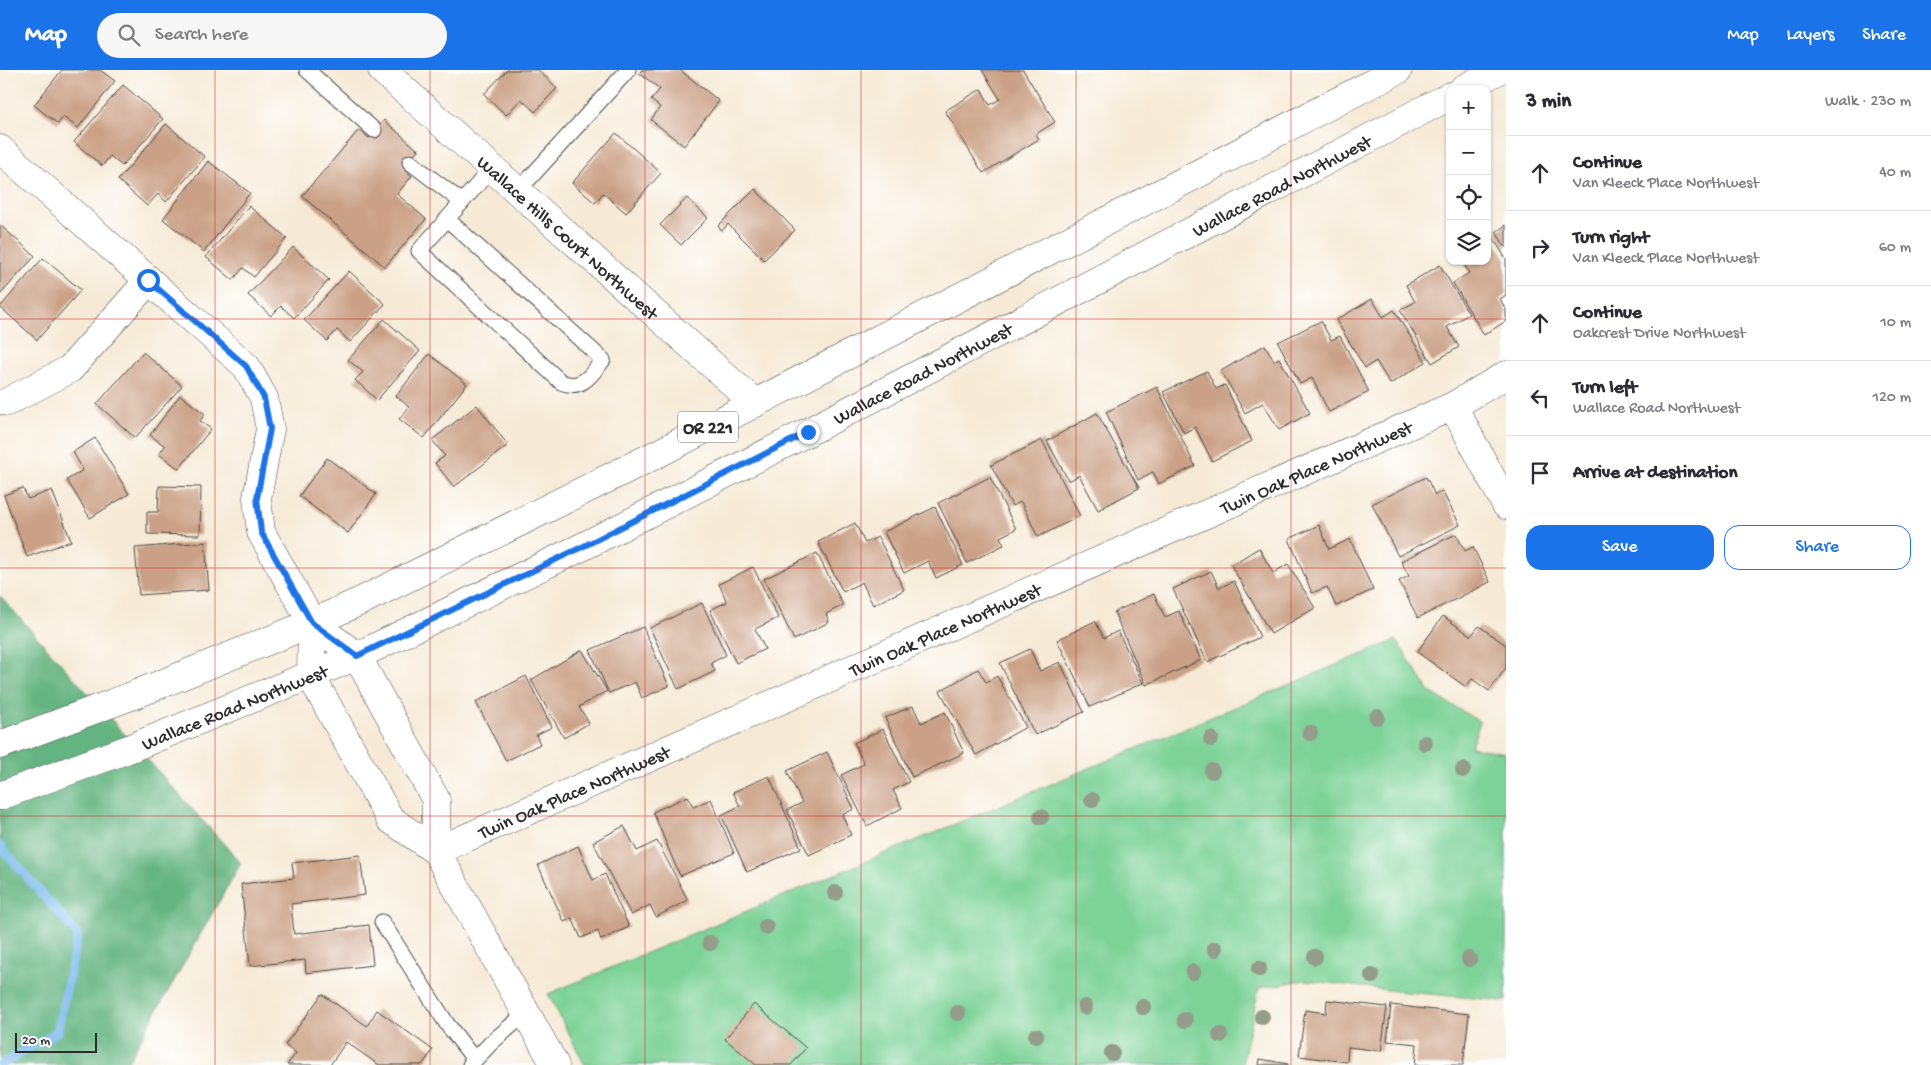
<!DOCTYPE html>
<meta charset="utf-8">
<style>
:root{--surface:#fff;--page:#f7f7f7;--text:#2b2b33;--muted:#7c7c81;--line:#e1e1e2;--accent:#1a73e8}
body{margin:0;font-family:"Gochi Hand",sans-serif;background:var(--page);color:var(--text)}
.controls{position:absolute;right:15px;top:15px;display:grid;overflow:hidden;border-radius:10px;box-shadow:0 1px 4px #0004}
.controls button{width:45px;height:45px;display:grid;place-items:center;padding:0;border:0;border-bottom:1px solid var(--line);background:var(--surface);color:var(--text);font:25px sans-serif}
.scale{position:absolute;left:15px;bottom:12px;width:82px;box-sizing:border-box;padding-left:5px;border:2px solid #2b2b2b;border-top:0;font-size:14px;line-height:18px;white-space:nowrap;color:#2b2b2b;-webkit-text-stroke:4px #fff;paint-order:stroke}
.stop{position:absolute;width:15px;height:15px;margin:-11px;border:4px solid #1a73e8;border-radius:50%;background:#fff}
.stop.end{background:#1a73e8;border-color:#fff;box-shadow:0 1px 5px #0008}
.list{margin:0;padding:0;list-style:none}
h2{display:flex;justify-content:space-between;align-items:center;height:65px;margin:0;padding:0 20px;font-size:21px}
h2 small{font-size:16px;font-weight:400;color:var(--muted)}
.list li{display:grid;grid-template-columns:32px 1fr auto;gap:15px;align-items:center;box-sizing:border-box;height:75px;padding:0 20px;border-top:1px solid var(--line)}
.list b{display:block;font-size:19px;white-space:nowrap}
.list p{margin:0;font-size:16px;white-space:nowrap;color:var(--muted)}
.list em{font-size:16px;font-style:normal;color:var(--muted)}
.actions{display:flex;gap:10px;padding:15px 20px}
.actions a{flex:1;padding:11px 0;border:1px solid var(--accent);border-radius:15px;text-align:center;font-size:18px;color:var(--accent)}
.actions .main{background:var(--accent);color:#fff}
.icon{flex:none;width:28px;height:28px;fill:none;stroke:currentColor;stroke-width:2;stroke-linecap:round;stroke-linejoin:round}
.map{position:relative;flex:none;width:1506px;height:995px;overflow:hidden}
header{display:flex;align-items:center;gap:30px;box-sizing:border-box;height:70px;padding:0 25px;background:var(--accent);color:#fff}
header strong{font-size:24px}
nav{display:flex;gap:28px;margin-inline-start:auto;font-size:18px}
.search{width:350px;height:45px;background:var(--page);display:flex;align-items:center;gap:12px;box-sizing:border-box;padding:0 18px;border-radius:28px;color:var(--muted);font-size:19px}
main{display:flex}
aside{flex:1;background:var(--surface)}
.map>svg:first-child{display:block}
</style>
<header>
<strong>Map</strong>
<div class="search"><svg class="icon" aria-label="search" viewBox="0 0 24 24"><circle cx="10" cy="10" r="6"/><path d="M15 15l6 6"/></svg>Search here</div>
<nav><a>Map</a><a>Layers</a><a>Share</a></nav>
</header>
<main>
<div class="map">
<svg width="1506" height="995" viewBox="0 0 1506 995">
<rect width="100%" height="100%" fill="#fff"/>
<filter id="ink" filterUnits="userSpaceOnUse"><feTurbulence type="fractalNoise" baseFrequency=".02" numOctaves="2"/><feDisplacementMap in="SourceGraphic" scale="10" xChannelSelector="R" yChannelSelector="G"/><feConvolveMatrix kernelMatrix="1 2 1 2 8 2 1 2 1" color-interpolation-filters="sRGB"/></filter>
<filter id="wash" filterUnits="userSpaceOnUse"><feTurbulence type="fractalNoise" baseFrequency=".0096" numOctaves="4" result="noise"/><feDisplacementMap in="SourceGraphic" scale="20" xChannelSelector="R" yChannelSelector="G"/><feGaussianBlur stdDeviation="1.12" result="paint"/><feColorMatrix in="noise" values="0 0 0 0 0 0 0 0 0 0 0 0 0 0 0 0 0 1.4 0 .05"/><feComposite in="paint" operator="in"/></filter>
<g filter="url(#wash)">
<rect width="100%" height="100%" fill="#f6ead6"/>
<!-- green -->
<path fill="#7bd297" stroke="#537e61" d="M1396 570 1430 622 1480 652 1471 677 1506 683V931L1395 921 1305 910 1259 918 1242 995H585L548 924Z"/>
<!-- forest -->
<path fill="#64b480" stroke="#487056" d="M0 526 241 793 126 995H0Z"/>
<g fill="none" stroke-linecap="round" stroke-linejoin="round">
<!-- stream -->
<path stroke="#7bb9ee" stroke-width="9" d="M0 776 78 865 57 962 0 995"/>
</g>
<g id="blocks">
<!-- building -->
<g fill="#caa186">
<path d="M62 0H100L115 11 78 58 63 47 58 54 34 35Z"/>
<path d="M507 0H538L557 18 535 42 521 29 506 45 484 24Z"/>
<path d="M642 0H680L719 31 684 76 651 50 660 37 651 30 660 19 639 3Z"/>
<path d="M982 0H1023L1055 52 1036 64 1039 69 983 103 945 41 981 19 990 35 1000 29Z"/>
<path d="M123 15 163 49 122 96 110 86 102 96 74 72Z"/>
<path d="M384 50 418 80 403 98 412 106 397 124 426 149 385 197 302 126 359 60 369 68Z"/>
<path d="M166 54 205 87 166 132 158 124 147 136 118 110Z"/>
<path d="M616 63 661 103 626 143 603 123 595 133 572 113Z"/>
<path d="M208 91 250 123 204 182 163 149Z"/>
<path d="M755 119 795 160 764 190 728 154 722 161 718 156Z"/>
<path d="M687 128 708 148 681 175 660 155Z"/>
<path d="M249 136 287 168 254 207 243 198 233 210 206 187Z"/>
<path d="M0 155 35 186 0 225Z"/>
<path d="M1506 155V178L1496 162Z"/>
<path d="M1492 166 1506 189V225L1500 229 1506 240V251L1484 265 1453 213 1469 203 1462 191H1487V169Z"/>
<path d="M293 177 329 210 294 248 281 236 271 246 248 225Z"/>
<path d="M43 188 81 220 37 270 0 237Z"/>
<path d="M1440 195 1469 244 1447 257 1459 277 1432 293 1400 240 1415 232 1406 215Z"/>
<path d="M349 201 385 234 350 272 337 260 327 271 304 250Z"/>
<path d="M1372 229 1383 247 1394 240 1426 292 1390 314 1376 291 1365 298 1336 250Z"/>
<path d="M384 249 420 281 377 330 355 310 363 302 348 290Z"/>
<path d="M1321 251 1331 270 1340 266 1369 322 1329 342 1312 308 1300 314 1278 272Z"/>
<path d="M1265 275 1274 291 1279 288 1310 343 1279 360 1263 333 1245 343 1221 301Z"/>
<path d="M143 282 182 316 135 368 97 334Z"/>
<path d="M429 284 467 314 424 368 399 349 409 337 396 326Z"/>
<path d="M1207 301 1216 319 1225 315 1252 371 1212 391 1195 357 1184 363 1163 322Z"/>
<path d="M1157 317 1195 396 1159 414 1153 402 1138 410 1106 342Z"/>
<path d="M180 325 205 344 200 351 211 359 179 399 159 384 165 376 150 365Z"/>
<path d="M477 335 508 375 454 417 435 393 445 386 432 370Z"/>
<path d="M1097 343 1139 418 1098 440 1079 405 1069 411 1047 371Z"/>
<path d="M95 368 129 424 90 448 67 410 83 400 73 382Z"/>
<path d="M1042 370 1080 446 1038 467 1021 432 1012 436 991 395Z"/>
<path d="M327 388 376 424 348 463 299 426Z"/>
<path d="M990 407 1016 459 1000 467 1004 475 967 493 938 433Z"/>
<path d="M1426 407 1435 425 1442 421 1460 455 1398 486 1372 434Z"/>
<path d="M159 416 201 417 200 465 147 464V442H158Z"/>
<path d="M23 418 28 429 52 420 71 471 27 487 4 425Z"/>
<path d="M935 437 963 495 936 508 928 491 904 503 884 462Z"/>
<path d="M855 453 865 473 878 467 904 520 873 535 862 512 843 522 818 472Z"/>
<path d="M1319 455 1329 479 1350 469 1373 520 1336 536 1327 517 1312 523 1289 469Z"/>
<path d="M1456 464 1465 481 1473 477 1490 512 1418 548 1399 511 1409 506 1401 491Z"/>
<path d="M205 472 209 520 139 525 135 478Z"/>
<path d="M1259 478 1273 503 1288 494 1315 538 1271 564 1231 495Z"/>
<path d="M817 483 843 535 826 544 829 552 794 570 764 509Z"/>
<path d="M753 497 778 548 755 559 765 579 736 593 710 540 727 532 719 514Z"/>
<path d="M1211 501 1219 518 1234 511 1260 567 1207 592 1173 519Z"/>
<path d="M1154 524 1165 547 1179 541 1201 590 1146 615 1114 542Z"/>
<path d="M702 533 726 585 711 593 715 601 678 619 650 558Z"/>
<path d="M1443 546 1471 566 1479 556 1506 575V598L1489 621 1472 609 1466 617 1417 582Z"/>
<path d="M1095 551 1104 568 1118 561 1143 613 1090 637 1057 570Z"/>
<path d="M643 557 669 616 642 628 635 612 609 623 590 580Z"/>
<path d="M1030 579 1040 601 1060 592 1084 642 1035 665 1000 593Z"/>
<path d="M582 580 607 621 579 637 589 653 564 668 531 610Z"/>
<path d="M978 599 986 612 997 606 1026 657 976 685 940 621Z"/>
<path d="M526 606 552 657 536 665 540 674 506 691 476 632Z"/>
<path d="M913 636 921 653 945 642 964 683 912 707 885 648Z"/>
<path d="M883 659 909 712 893 720 902 738 867 756 841 705 864 694 854 673Z"/>
<path d="M827 682 854 739 842 745 851 765 809 785 787 740 802 733 787 701Z"/>
<path d="M769 706 801 778 747 802 721 745 740 736 733 722Z"/>
<path d="M688 726 693 737 711 729 734 783 680 806 653 742Z"/>
<path d="M624 756 637 781 657 771 688 830 656 847 650 835 631 845 593 772Z"/>
<path d="M578 776 593 810 605 804 629 857 601 870 598 861 581 868 572 848 564 852 538 795Z"/>
<path d="M360 785 365 825 291 834 294 864 369 855 373 895 306 903 305 890 250 896 241 814 294 808 292 793Z"/>
<path d="M322 924 367 956 377 940 433 980 422 995H379L346 972 330 995H287L296 983 285 975Z"/>
<path d="M1327 930 1387 937 1381 981 1348 977 1347 992 1299 986 1305 940 1326 943Z"/>
<path d="M754 934 806 978 791 995H756L725 969Z"/>
<path d="M1391 935 1469 944 1463 995H1415L1417 974 1387 971Z"/>
<path d="M1260 989 1288 994V995H1259Z"/>
</g>
</g>
</g>
<g filter="url(#ink)">
<use href="#blocks" fill-opacity="0" stroke="#494845" stroke-width="1"/>
<g fill="none" stroke-linecap="round" stroke-linejoin="round">
<!-- service casing -->
<g stroke="#494845" stroke-width="17">
<g id="service">
<path d="M307 0 374 60"/>
<path d="M410 92 462 132"/>
<path d="M518 121 628 0"/>
<path d="M447 149 603 290C591 305 582 321 561 312L419 181 492 98"/>
<path d="M382 852 447 954 474 989"/>
<path d="M470 995 492 972 526 943"/>
</g>
</g>
<!-- minor casing -->
<g stroke="#494845" stroke-width="29">
<g id="minor">
<path id="s1" d="M382 0 755 333"/>
<path d="M0 79 246 296 264 328 270 359 257 428 261 462 312 553 357 586 436 730V781"/>
<path d="M7 332 70 299 149 210"/>
<path d="M1453 336 1506 435"/>
<path d="M312 553 311 606 390 749 436 781 555 995"/>
<path id="s2" d="M436 781 1453 336 1506 305"/>
</g>
</g>
<!-- primary casing -->
<g stroke="#494845" stroke-width="29">
<g id="primary">
<path d="M1463 19 1499 0"/>
<path d="M0 675 134 625 312 553 363 530 657 384 1398 0"/>
<path id="s3" d="M0 726 126 680 357 586 584 476 808 362 1450 26"/>
</g>
</g>
<!-- service -->
<use href="#service" stroke="#fff" stroke-width="15"/>
<!-- minor -->
<use href="#minor" stroke="#fff" stroke-width="28"/>
<!-- primary -->
<use href="#primary" stroke="#fff" stroke-width="28"/>
</g>
<!-- trees -->
<g fill="#949c8a">
<circle cx="1377" cy="647" r="8"/>
<circle cx="1310" cy="663" r="8"/>
<circle cx="1211" cy="669" r="8"/>
<circle cx="1425" cy="673" r="8"/>
<circle cx="1463" cy="700" r="8"/>
<circle cx="1212" cy="701" r="8"/>
<circle cx="1092" cy="730" r="8"/>
<circle cx="1041" cy="747" r="8"/>
<circle cx="835" cy="823" r="8"/>
<circle cx="766" cy="857" r="8"/>
<circle cx="710" cy="873" r="8"/>
<circle cx="1215" cy="879" r="8"/>
<circle cx="1315" cy="887" r="8"/>
<circle cx="1469" cy="889" r="8"/>
<circle cx="1259" cy="899" r="8"/>
<circle cx="1193" cy="902" r="8"/>
<circle cx="1372" cy="906" r="8"/>
<circle cx="1085" cy="937" r="8"/>
<circle cx="1143" cy="937" r="8"/>
<circle cx="958" cy="943" r="8"/>
<circle cx="1262" cy="947" r="8"/>
<circle cx="1185" cy="950" r="8"/>
<circle cx="1220" cy="965" r="8"/>
<circle cx="1036" cy="966" r="8"/>
<circle cx="1112" cy="983" r="8"/>
</g>
</g>
<g fill="none" stroke-linecap="round" stroke-linejoin="round" filter="url(#ink)">
<!-- route -->
<path stroke="#1a73e8" stroke-width="6" d="M148 210 246 296 264 328 270 359 257 428 261 462 312 553 357 586 584 476 808 362"/>
</g>
<!-- grid -->
<path fill="none" stroke="#d62828" stroke-width="1" stroke-opacity="0.55" d="M215 0V995M430 0V995M645 0V995M861 0V995M1076 0V995M1291 0V995M0 249H1506M0 498H1506M0 746H1506"/>
<g text-anchor="middle" stroke-width="5" stroke-linejoin="round" paint-order="stroke">
<!-- shield labels -->
<rect fill="#fff" stroke="#6b6b6b" stroke-width="1" x="678" y="341.5" width="60" height="31" rx="4"/>
<g font-size="18" font-weight="bold" fill="#2b2b2b">
<text x="708" y="363">OR 221</text>
</g>
<!-- street labels -->
<g font-size="19" fill="#2b2b2b" stroke="#fff">
<text dy="7" stroke="none"><textPath href="#s3" startOffset="1421">Wallace Road Northwest</textPath></text>
<text dy="7" stroke="none"><textPath href="#s1" startOffset="250">Wallace Hills Court Northwest</textPath></text>
<text dy="7" stroke="none"><textPath href="#s3" startOffset="1016">Wallace Road Northwest</textPath></text>
<text dy="7" stroke="none"><textPath href="#s2" startOffset="960">Twin Oak Place Northwest</textPath></text>
<text dy="7" stroke="none"><textPath href="#s2" startOffset="555">Twin Oak Place Northwest</textPath></text>
<text dy="7" stroke="none"><textPath href="#s3" startOffset="251">Wallace Road Northwest</textPath></text>
<text dy="7" stroke="none"><textPath href="#s2" startOffset="150">Twin Oak Place Northwest</textPath></text>
</g>
</g>
</svg>
<div class="controls">
<button>+</button>
<button>−</button>
<button><svg class="icon" aria-label="locate" viewBox="0 0 24 24"><circle cx="12" cy="12" r="6"/><path d="M12 2v4M12 18v4M2 12h4M18 12h4"/></svg></button>
<button><svg class="icon" aria-label="layers" viewBox="0 0 24 24"><path d="M12 4l9 5-9 5-9-5zM3 14l9 5 9-5"/></svg></button>
</div>
<div class="scale">20 m</div>
<div class="stop" style="left:148px;top:210px"></div>
<div class="stop end" style="left:808px;top:362px"></div>
</div>
<aside>
<h2>3 min<small>Walk · 230 m</small></h2>
<ul class="list">
<li><svg class="icon" aria-label="ahead" viewBox="0 0 24 24"><path d="M12 20V5M6 11l6-6 6 6"/></svg><div><b>Continue</b><p>Van Kleeck Place Northwest</p></div><em>40 m</em></li>
<li><svg class="icon" aria-label="right" viewBox="0 0 24 24"><path d="M7 20v-9h11M14 6l5 5-5 5"/></svg><div><b>Turn right</b><p>Van Kleeck Place Northwest</p></div><em>60 m</em></li>
<li><svg class="icon" aria-label="ahead" viewBox="0 0 24 24"><path d="M12 20V5M6 11l6-6 6 6"/></svg><div><b>Continue</b><p>Oakcrest Drive Northwest</p></div><em>10 m</em></li>
<li><svg class="icon" aria-label="left" viewBox="0 0 24 24"><path d="M17 20v-9H6M10 6l-5 5 5 5"/></svg><div><b>Turn left</b><p>Wallace Road Northwest</p></div><em>120 m</em></li>
<li><svg class="icon" aria-label="arrive" viewBox="0 0 24 24"><path d="M6 21V4h12l-3 4 3 4H6"/></svg><div><b>Arrive at destination</b></div></li>
</ul>
<div class="actions"><a class="main">Save</a><a>Share</a></div>
</aside>
</main>
